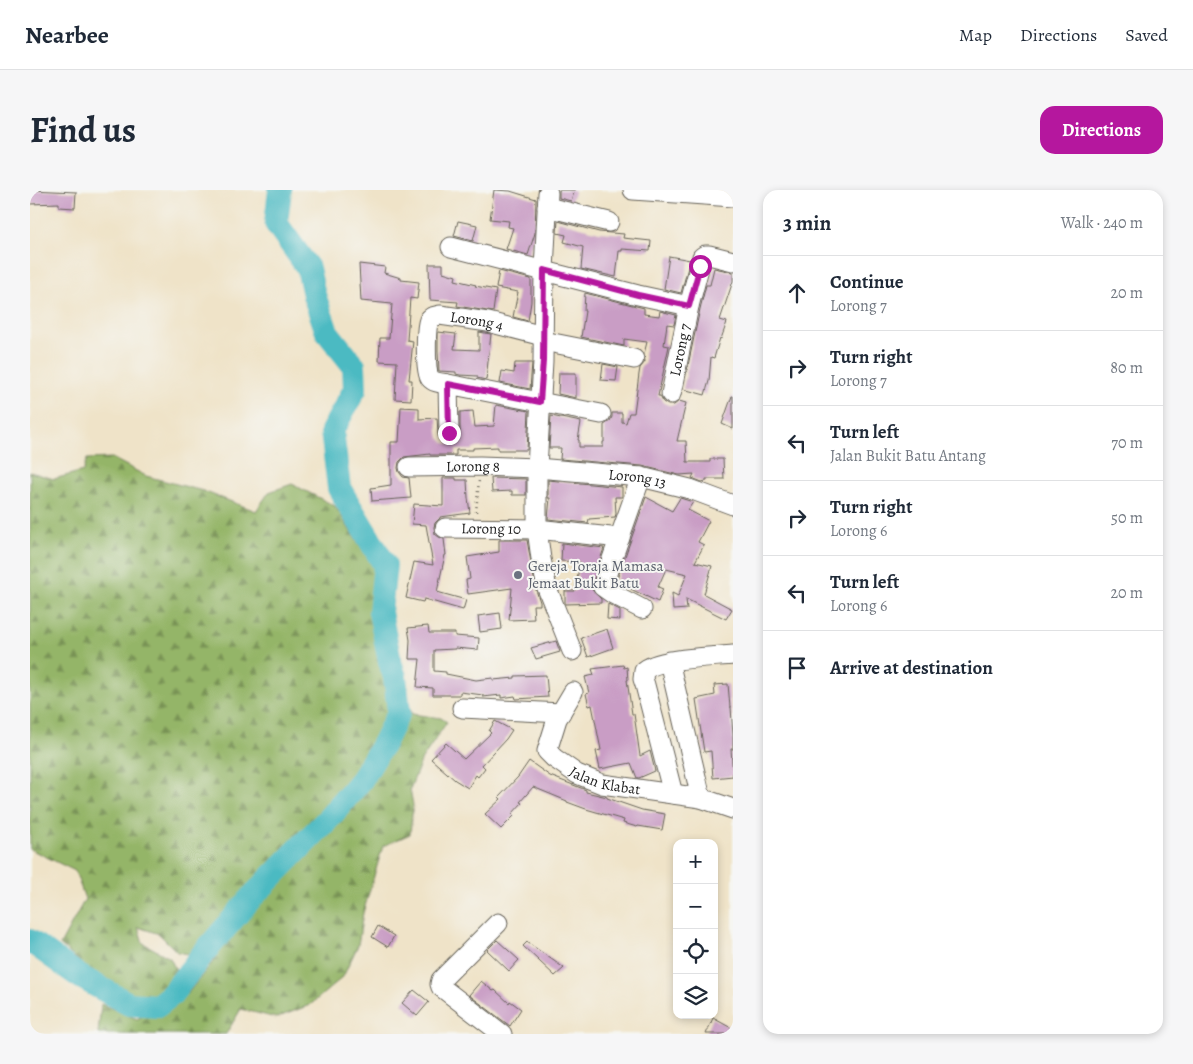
<!DOCTYPE html>
<meta charset="utf-8">
<style>
:root{--surface:#fff;--page:#f6f6f7;--text:#1f2937;--muted:#747a83;--line:#e0e1e3;--accent:#b5179e}
body{margin:0;font-family:Alegreya,serif;background:var(--page);color:var(--text)}
.controls{position:absolute;right:15px;bottom:15px;display:grid;overflow:hidden;border-radius:10px;box-shadow:0 2px 8px #0003}
.controls button{width:45px;height:45px;display:grid;place-items:center;padding:0;border:0;border-bottom:1px solid var(--line);background:var(--surface);color:var(--text);font:25px sans-serif}
.stop{position:absolute;width:15px;height:15px;margin:-11px;border:4px solid #b5179e;border-radius:50%;background:#fff}
.stop.end{background:#b5179e;border-color:#fff;box-shadow:0 1px 5px #0008}
.list{margin:0;padding:0;list-style:none}
h2{display:flex;justify-content:space-between;align-items:center;height:65px;margin:0;padding:0 20px;font-size:21px}
h2 small{font-size:16px;font-weight:400;color:var(--muted)}
.list li{display:grid;grid-template-columns:32px 1fr auto;gap:15px;align-items:center;box-sizing:border-box;height:75px;padding:0 20px;border-top:1px solid var(--line)}
.list b{display:block;font-size:19px;white-space:nowrap}
.list p{margin:0;font-size:16px;white-space:nowrap;color:var(--muted)}
.list em{font-size:16px;font-style:normal;color:var(--muted)}
.icon{flex:none;width:28px;height:28px;fill:none;stroke:currentColor;stroke-width:2;stroke-linecap:round;stroke-linejoin:round}
.map{position:relative;flex:none;width:703px;height:844px;overflow:hidden;border-radius:15px}
header{display:flex;align-items:center;gap:30px;box-sizing:border-box;height:70px;padding:0 25px;background:var(--surface);border-bottom:1px solid var(--line)}
header strong{font-size:24px}
nav{display:flex;gap:28px;margin-inline-start:auto;font-size:18px}
.intro{display:flex;align-items:center;justify-content:space-between;box-sizing:border-box;height:120px;padding:0 30px}
h1{margin:0;font-size:35px}
.button{padding:12px 22px;border-radius:15px;background:var(--accent);color:#fff;font-size:18px;font-weight:700}
main{display:flex;gap:30px;padding:0 30px}
aside{flex:1;background:var(--surface);border-radius:15px;box-shadow:0 2px 8px #0003}
.map>svg:first-child{display:block}
</style>
<header>
<strong>Nearbee</strong>
<nav><a>Map</a><a>Directions</a><a>Saved</a></nav>
</header>
<div class="intro"><h1>Find us</h1><a class="button">Directions</a></div>
<main>
<div class="map">
<svg width="703" height="844" viewBox="0 0 703 844">
<defs>
<pattern id="forest-firs" width="22" height="20" patternUnits="userSpaceOnUse" patternTransform="scale(1.25)"><rect width="22" height="20" fill="#94b568"/><path d="M5 1l3.5 6h-7zM16 11l3.5 6h-7z" fill="#789255"/></pattern>
</defs>
<rect width="100%" height="100%" fill="#f6f6f2"/>
<filter id="ink" filterUnits="userSpaceOnUse"><feTurbulence type="fractalNoise" baseFrequency=".02" numOctaves="2"/><feDisplacementMap in="SourceGraphic" scale="10" xChannelSelector="R" yChannelSelector="G"/><feConvolveMatrix kernelMatrix="1 2 1 2 8 2 1 2 1" color-interpolation-filters="sRGB"/></filter>
<filter id="wash" filterUnits="userSpaceOnUse"><feTurbulence type="fractalNoise" baseFrequency=".0096" numOctaves="4" result="noise"/><feDisplacementMap in="SourceGraphic" scale="20" xChannelSelector="R" yChannelSelector="G"/><feGaussianBlur stdDeviation="1.12" result="paint"/><feColorMatrix in="noise" values="0 0 0 0 0 0 0 0 0 0 0 0 0 0 0 0 0 1.4 0 .05"/><feComposite in="paint" operator="in"/></filter>
<g filter="url(#wash)">
<rect width="100%" height="100%" fill="#efe3c8"/>
<!-- forest -->
<path fill="url(#forest-firs)" stroke="#586842" d="M82 268 116 286 173 301 226 321 239 302 262 294 305 316 328 353 348 379 345 426 382 524 411 528 417 532 392 569 380 599 383 615 380 644 353 656 333 723 328 755 313 787 280 815 246 828 211 819 196 844H68L71 814 107 829 158 803 185 769 147 762 129 744 108 737 113 753 140 768 148 784 131 803 114 808 72 791 30 755 55 709 45 681 0 659V282L24 289 53 281 57 269Z"/>
<g fill="none" stroke-linecap="round" stroke-linejoin="round">
<!-- river -->
<path stroke="#4bbac2" stroke-width="24" d="M0 751 49 786 99 814 127 816 141 805 172 765 222 707 299 628 331 590 352 556 369 522 365 487 360 472 350 422 355 375 309 298 302 241 325 199 324 176 297 142 284 105 278 78 246 33 250 0"/>
</g>
<g id="blocks">
<!-- building -->
<g fill="#c99dc5">
<path d="M0 0 46 2 45 18 29 17V13L0 14Z"/>
<path d="M464 0 480 1 506 9 505 43 498 65 476 59 483 38 478 37 479 31 460 29Z"/>
<path d="M529 0H545L541 11 529 8Z"/>
<path d="M428 31 447 35 443 51 424 46Z"/>
<path d="M528 31 569 42 594 44 593 48 621 51 620 61 592 59V61H589L586 87 551 79 553 57 534 52 536 45 527 43Z"/>
<path d="M639 66 660 70 651 103 634 99Z"/>
<path d="M329 74 355 77 354 83 371 88V90L389 92 387 109 380 108 377 150 383 151 379 190H382L381 210 365 209 367 172 349 171 350 148H359L362 114 331 111Z"/>
<path d="M399 74H413V82L426 86 425 90 446 95 445 96 466 100 463 122 427 116 428 112 400 110Z"/>
<path d="M684 78 703 82V91L690 130 697 132 691 149 690 148 684 168 681 167 679 191 675 205 653 199 670 119 676 95H680Z"/>
<path d="M469 81 501 89V112L498 131 483 127 488 102 466 98Z"/>
<path d="M555 103 614 118V124L629 126 630 121 646 125 644 135 637 134 634 155 639 156 628 206H630L633 212 638 215H644L649 211 656 213 647 251H656L657 272H680V269H693L694 289H676V291L672 292 662 288 664 284 649 285 612 276 530 269 531 258H519L521 226 551 232 548 250H549V257H573V252H574V235L580 231 582 227V223H592V232L596 233 599 223H604L609 184 610 178 615 172 614 164 617 152 594 149V156L551 147 555 121H554Z"/>
<path d="M408 142 426 144 424 159 449 160V142L461 144 456 190 447 188V186L430 185 426 184V182L409 181 408 161Z"/>
<path d="M485 173H502L500 199 470 193 472 181 484 183Z"/>
<path d="M573 174 588 177 586 191 571 190Z"/>
<path d="M529 183H546V208L528 204Z"/>
<path d="M702 206H703V239L692 234Z"/>
<path d="M466 215 499 221 497 260H468V257L443 258V260H426V265H400V264L374 267 369 272 368 278 369 282 373 287 379 288 381 308 342 311 341 298 361 295V252H369L371 217 389 218V229L407 228 408 243 409 248 414 253 420 254 425 252 429 248 430 243V222L443 221 445 237 464 236Z"/>
<path d="M413 288H426V290H437L438 308 440 323 410 327V328L405 333 404 337 405 344 409 347 414 349 416 365H415L407 402 436 410 433 420 394 409 393 412 376 408 384 372 403 375 396 335 382 334 384 314 413 316Z"/>
<path d="M461 288 496 289V305H482V301L462 302Z"/>
<path d="M518 290 592 297V307H585L586 324 585 327 559 329 558 333 518 329 520 308H518Z"/>
<path d="M616 307 642 321 650 308 663 312 658 320 679 331 668 352 674 355 665 372 682 376 674 404 702 419 696 429 656 409 657 419 643 420 642 403 648 406 657 384 636 379 628 397 633 399 628 412 586 392Z"/>
<path d="M469 350H497L506 400 510 412V415H503L504 429 479 430 482 398 438 404 436 390 440 389 437 367 469 362Z"/>
<path d="M532 353 574 358 562 395 563 401 571 409V413L535 414V401H545L550 372 531 371Z"/>
<path d="M578 414 590 420V430L577 429Z"/>
<path d="M470 423 472 439 450 442 448 426Z"/>
<path d="M398 436 399 443H425V446L449 448 448 460 425 458V459L404 460V481L416 482V484L446 490 463 488V490L485 488V486L516 485 518 507 486 509 485 506 471 508V505L453 507V505L430 502V505H403V498L387 497 390 469H379L380 450 378 438Z"/>
<path d="M577 439 583 458 558 467 551 448Z"/>
<path d="M526 451 530 462 506 469 501 458Z"/>
<path d="M593 475 594 478 597 477 598 490H597L602 524H604L610 566 620 561 625 581 609 588H607L601 573 570 579 566 561 571 560 562 515 559 516 556 504 559 503 555 487 564 485 562 479Z"/>
<path d="M698 494 700 517H701L703 546V559H701L703 586 683 588 681 561 674 562 666 509 685 505 684 495Z"/>
<path d="M465 531 482 540 476 549 452 575 455 578 448 587 446 585 438 598 425 590 401 569 416 553 434 569 461 543 459 541Z"/>
<path d="M499 571 520 586 556 600V602L577 607V608L612 620 635 624 632 640 608 636 607 637 593 633 594 630 556 619 537 612V611L503 597 490 612 492 613 482 624 484 626 471 639 455 624 471 609 469 607 488 587Z"/>
<path d="M348 736 364 746 358 757 342 747Z"/>
<path d="M467 750 489 770 479 781 457 760Z"/>
<path d="M497 752 534 778 525 786 493 756Z"/>
<path d="M451 791 463 801 465 800 479 813 480 811 491 819 480 836 439 805Z"/>
<path d="M384 800 399 812 387 826 372 813Z"/>
<path d="M683 828 703 839V844H676Z"/>
</g>
</g>
</g>
<g filter="url(#ink)">
<use href="#blocks" fill-opacity="0" stroke="#666258" stroke-width="1"/>
<g fill="none" stroke-linecap="round" stroke-linejoin="round">
<!-- minor casing -->
<g stroke="#666258" stroke-width="21">
<g id="minor">
<path d="M603 0 703 7"/>
<path d="M518 3 514 80 513 171 507 278V339L511 369 517 398 542 461"/>
<path d="M517 17 579 32"/>
<path d="M421 57 608 105 659 116 672 67 675 65H679L703 71"/>
<path d="M513 151 604 169"/>
<path id="s1" d="M418 194C412 193 404 193 400 188 395 181 396 142 398 133 399 129 399 129 402 127L410 125 458 132 513 146"/>
<path id="s2" d="M641 204 659 116"/>
<path d="M419 243 418 194 571 224"/>
<path id="s3" d="M379 277 450 276 507 278 611 287 660 299 703 315"/>
<path d="M611 287 576 386 573 397 583 404 612 419"/>
<path id="s4" d="M415 338 507 339 590 348"/>
<path d="M639 471 671 608"/>
<path id="s5" d="M543 502 527 529 517 561 524 568 547 584 572 594 671 608 703 619"/>
<path d="M432 518 531 523"/>
<path d="M643 604 615 495 613 489 614 481C626 468 684 467 703 465"/>
<path d="M468 733 411 790 410 794 411 797 472 844"/>
</g>
</g>
<!-- path -->
<path stroke="#666258" stroke-width="2.5" stroke-dasharray="1 4" stroke-linecap="butt" d="M446 322 449 290"/>
<!-- minor -->
<use href="#minor" stroke="#fff" stroke-width="19"/>
</g>
</g>
<g fill="none" stroke-linecap="round" stroke-linejoin="round" filter="url(#ink)">
<!-- route -->
<path stroke="#b5179e" stroke-width="6" d="M419 243 418 194 510 212 513 171 514 80 608 105 659 116 670 76"/>
</g>
<!-- markers -->
<circle fill="#6b7280" stroke="#f6f6f2" stroke-width="2" cx="488" cy="385" r="5"/>
<g text-anchor="middle" stroke-width="4" stroke-linejoin="round" paint-order="stroke">
<!-- street labels -->
<g font-size="15" fill="#1c1c1c" stroke="#f6f6f2">
<text dy="5" stroke="none"><textPath href="#s1" startOffset="128">Lorong 4</textPath></text>
<text dy="5" stroke="none"><textPath href="#s2" startOffset="45">Lorong 7</textPath></text>
<text dy="5" stroke="none"><textPath href="#s3" startOffset="64">Lorong 8</textPath></text>
<text dy="5" stroke="none"><textPath href="#s3" startOffset="229">Lorong 13</textPath></text>
<text dy="5" stroke="none"><textPath href="#s4" startOffset="46">Lorong 10</textPath></text>
<text dy="5" stroke="none"><textPath href="#s5" startOffset="132">Jalan Klabat</textPath></text>
</g>
<!-- worship labels -->
<g font-size="15" fill="#5b616d" stroke="#f6f6f2" text-anchor="start">
<text x="498" y="381">Gereja Toraja Mamasa<tspan x="498" dy="17">Jemaat Bukit Batu</tspan></text>
</g>
</g>
</svg>
<div class="controls">
<button>+</button>
<button>−</button>
<button><svg class="icon" aria-label="locate" viewBox="0 0 24 24"><circle cx="12" cy="12" r="6"/><path d="M12 2v4M12 18v4M2 12h4M18 12h4"/></svg></button>
<button><svg class="icon" aria-label="layers" viewBox="0 0 24 24"><path d="M12 4l9 5-9 5-9-5zM3 14l9 5 9-5"/></svg></button>
</div>
<div class="stop" style="left:670px;top:76px"></div>
<div class="stop end" style="left:419px;top:243px"></div>
</div>
<aside>
<h2>3 min<small>Walk · 240 m</small></h2>
<ul class="list">
<li><svg class="icon" aria-label="ahead" viewBox="0 0 24 24"><path d="M12 20V5M6 11l6-6 6 6"/></svg><div><b>Continue</b><p>Lorong 7</p></div><em>20 m</em></li>
<li><svg class="icon" aria-label="right" viewBox="0 0 24 24"><path d="M7 20v-9h11M14 6l5 5-5 5"/></svg><div><b>Turn right</b><p>Lorong 7</p></div><em>80 m</em></li>
<li><svg class="icon" aria-label="left" viewBox="0 0 24 24"><path d="M17 20v-9H6M10 6l-5 5 5 5"/></svg><div><b>Turn left</b><p>Jalan Bukit Batu Antang</p></div><em>70 m</em></li>
<li><svg class="icon" aria-label="right" viewBox="0 0 24 24"><path d="M7 20v-9h11M14 6l5 5-5 5"/></svg><div><b>Turn right</b><p>Lorong 6</p></div><em>50 m</em></li>
<li><svg class="icon" aria-label="left" viewBox="0 0 24 24"><path d="M17 20v-9H6M10 6l-5 5 5 5"/></svg><div><b>Turn left</b><p>Lorong 6</p></div><em>20 m</em></li>
<li><svg class="icon" aria-label="arrive" viewBox="0 0 24 24"><path d="M6 21V4h12l-3 4 3 4H6"/></svg><div><b>Arrive at destination</b></div></li>
</ul>
</aside>
</main>
